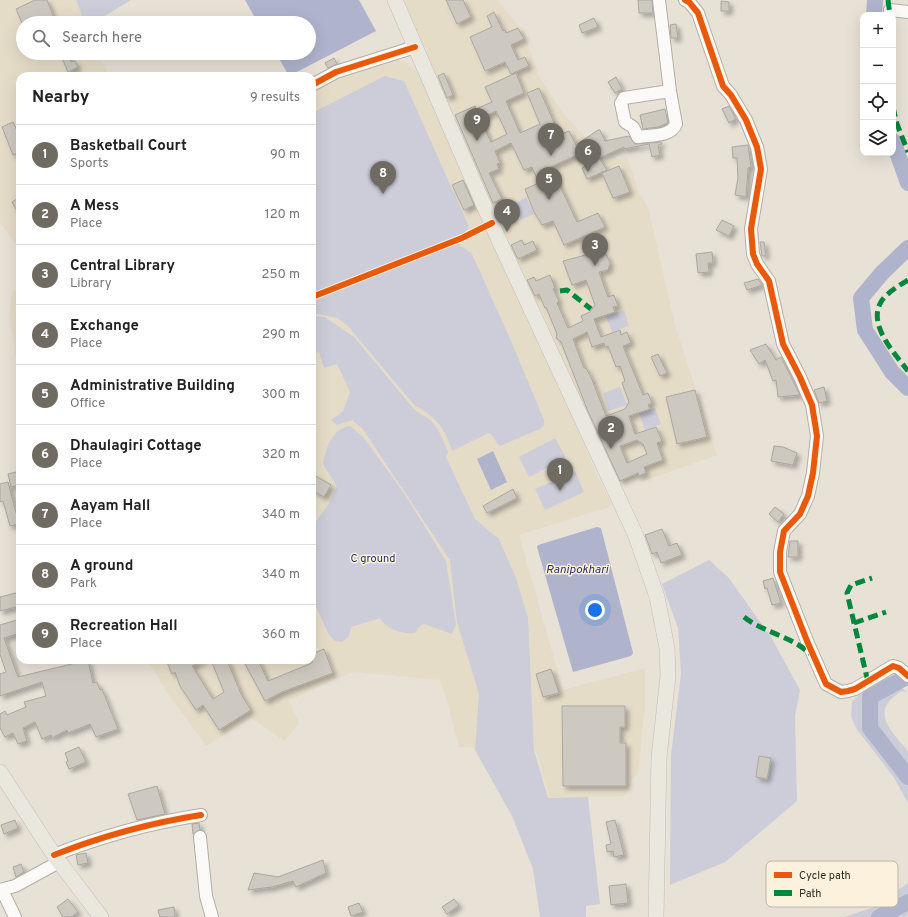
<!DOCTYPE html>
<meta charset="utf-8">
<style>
:root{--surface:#fff;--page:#f6f6f6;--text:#222;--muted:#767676;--line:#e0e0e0;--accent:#6f6b62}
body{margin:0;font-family:Overpass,sans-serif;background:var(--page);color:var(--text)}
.controls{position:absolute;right:12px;top:12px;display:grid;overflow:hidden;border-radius:8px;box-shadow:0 4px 16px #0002}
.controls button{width:36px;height:36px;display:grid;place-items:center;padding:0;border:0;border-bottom:1px solid var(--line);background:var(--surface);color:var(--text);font:20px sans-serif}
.you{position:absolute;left:595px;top:610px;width:14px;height:14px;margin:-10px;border:3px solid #fff;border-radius:50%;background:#1a73e8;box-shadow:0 0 0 6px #1a73e833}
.badge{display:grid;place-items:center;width:26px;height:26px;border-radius:50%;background:var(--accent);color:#fff;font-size:13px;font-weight:700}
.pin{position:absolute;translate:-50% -33px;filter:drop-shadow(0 1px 2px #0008)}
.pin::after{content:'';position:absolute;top:21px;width:14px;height:12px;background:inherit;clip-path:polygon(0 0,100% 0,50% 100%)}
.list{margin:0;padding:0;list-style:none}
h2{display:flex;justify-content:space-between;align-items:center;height:52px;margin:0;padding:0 16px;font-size:17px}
h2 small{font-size:13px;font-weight:400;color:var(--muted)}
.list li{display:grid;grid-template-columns:26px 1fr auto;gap:12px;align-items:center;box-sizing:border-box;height:60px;padding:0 16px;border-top:1px solid var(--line)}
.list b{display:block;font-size:15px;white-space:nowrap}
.list p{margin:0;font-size:13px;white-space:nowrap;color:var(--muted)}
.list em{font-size:13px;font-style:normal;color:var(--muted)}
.icon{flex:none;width:22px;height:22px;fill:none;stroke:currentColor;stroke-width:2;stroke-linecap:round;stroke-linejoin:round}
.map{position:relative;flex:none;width:908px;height:917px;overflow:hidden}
.search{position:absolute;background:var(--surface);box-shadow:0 4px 16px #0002;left:16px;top:16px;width:300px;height:44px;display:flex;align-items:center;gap:10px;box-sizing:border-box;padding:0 14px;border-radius:22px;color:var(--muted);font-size:15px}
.panel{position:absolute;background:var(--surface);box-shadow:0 4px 16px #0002;left:16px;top:72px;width:300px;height:592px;border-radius:12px}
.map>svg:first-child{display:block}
</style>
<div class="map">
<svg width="908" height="917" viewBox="0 0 908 917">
<defs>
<filter id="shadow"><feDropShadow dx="3.5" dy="3.5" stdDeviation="2" flood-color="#0004"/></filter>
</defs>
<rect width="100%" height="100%" fill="#e7e1d6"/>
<!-- built -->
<g fill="#e5dcc8">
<path d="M0 0H131L93 23H23V53H98L109 76H20V250L0 222Z"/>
<path d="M398 0H497L524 32 538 74 562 112 588 140 604 162 627 157 640 195 648 207 675 325 717 455 641 482 637 477 615 486 503 236 505 226 499 211 492 209Z"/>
<path d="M381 57 405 62 418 72 486 217 598 477 611 503 609 507 519 535 563 690 645 668V705L638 775 633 777 625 796 549 798 536 751 459 747 447 700 440 680 352 672 289 700 299 723 285 741 251 718 206 746 166 691 148 660H312V91L351 70Z"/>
<path d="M20 288V370L16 358 9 315 12 292Z"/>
</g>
<!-- green -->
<g fill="#cdcdda">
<path d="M76 0H131L93 23H85Z"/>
<path d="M385 76 404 81 469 227 463 234 454 239 312 295V113Z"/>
<path d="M526 197 534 214 521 220 517 213 520 211H516L513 205Z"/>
<path d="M456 242 472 254 512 343 544 420V425L540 429 500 446C495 443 495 436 489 433L452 451C445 429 437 417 415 406L347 325 337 318 312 313V299Z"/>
<path d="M624 310 629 326 612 332 606 316Z"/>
<path d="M312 316 325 317 354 337 413 408C417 412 421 414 426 417 438 424 443 440 448 452L446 457 475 519 499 539 516 578 528 618 534 750 548 798 588 797 600 904 586 906V917H540L533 869 512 816 475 750 479 694 457 622 450 560 362 428 352 420 337 425 331 420 343 411 350 392 337 364 324 368 319 352 312 355Z"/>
<path d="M620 387 627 405 609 411 603 393Z"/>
<path d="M655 408 661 424 645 430 639 413Z"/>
<path d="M350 426 364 438 406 496 446 561 456 625 452 634 424 624 420 626 415 633C402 635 386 629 380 618L351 627 349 636 342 642 335 641 329 635 312 598V527L328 505 337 486 323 464C326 448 332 428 350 426Z"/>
<path d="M555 438 566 458 529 477 519 457Z"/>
<path d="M575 471 584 492 545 510 535 489Z"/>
<path d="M709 560 728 577 771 637 800 690 795 716 797 801 725 862 670 885 671 755 681 674 678 628 662 584Z"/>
<path d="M887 675 907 692 902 691C874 708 884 723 901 743 904 746 907 749 908 753 908 769 908 787 908 803L893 776 856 728 851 716 852 702 860 694 874 686Z"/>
<path d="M908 883V916L905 917H844L874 907Z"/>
</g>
<!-- water -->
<g fill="#afb3cc">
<path d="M245 0H359L376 31 289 76 276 53H309V23H258Z"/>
<path d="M493 451 507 482 491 490 477 459Z"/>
<path d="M597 527 601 528 633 653 631 656 573 672 537 547 538 545Z"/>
</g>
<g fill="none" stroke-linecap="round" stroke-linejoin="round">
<!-- river -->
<g stroke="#afb3cc" stroke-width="16">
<path d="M874 15 875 0"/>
<path d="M893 141 908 183"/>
<path d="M908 248 882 273 861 298 865 330 892 372 908 388"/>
<path d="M908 676 870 697V728L908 777"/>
<path d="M879 917 908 902"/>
</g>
</g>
<!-- building -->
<g fill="#cdc9c0" stroke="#aba79e" fill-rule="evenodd" filter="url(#shadow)">
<path d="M35 0H47L56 23H22L16 9Z"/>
<path d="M446 0H463L471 17 457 24Z"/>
<path d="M638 0H652L653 13H639Z"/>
<path d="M721 1 729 2V11H721Z"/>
<path d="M494 12 503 31 505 30 506 33 518 28 524 39 511 45 518 60 525 57 529 66 511 74 505 62 485 71 470 37 492 27 487 16Z"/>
<path d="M594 18 598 27 582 33 579 25Z"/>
<path d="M676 24 678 38H671L670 25Z"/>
<path d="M60 53H68L71 62 75 61 78 67 68 72Z"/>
<path d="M334 58 337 64 328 68 325 63Z"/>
<path d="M444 73 453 95 447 98 438 76Z"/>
<path d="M516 73 524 93 506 101 520 133 540 124 527 93 539 88 555 125 544 129 551 145 565 139 562 134 569 131 576 145 598 130H600L605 141 629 136 635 144 661 142 662 144 658 145 660 155 652 157 649 144 624 149V147L599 158 607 170 587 179 582 168 590 164 583 152 551 167 577 222 598 213 605 227 564 245 553 221 542 225 534 212 525 189 539 183 532 167 524 170 511 143 495 151 500 163 497 164 499 169 489 173 502 199 493 203 455 115 475 106 476 109 492 102 485 87ZM496 111 507 134 491 142 480 119Z"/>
<path d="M616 77 622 89 615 93 608 82Z"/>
<path d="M729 106 736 119 729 123 722 109Z"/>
<path d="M665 109 668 123 658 127 643 129 640 115Z"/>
<path d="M13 122 18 133 16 134 20 143V152L13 155 2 127Z"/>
<path d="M748 145 751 167 748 168 746 197 735 195 738 178 737 158H733L732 147Z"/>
<path d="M619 166 630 192 613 198 602 173Z"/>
<path d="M463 180 474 205 464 210 452 185Z"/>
<path d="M20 197V216L12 202Z"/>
<path d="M722 220 734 226 729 236 716 230Z"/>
<path d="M522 240 524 245 533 241 537 250 518 259 511 245Z"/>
<path d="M760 242H764L766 256H762Z"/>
<path d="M601 251 607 256 610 263 608 270 599 272 608 297 614 295 618 306 613 307 615 312 594 319 601 337 620 330 621 335 627 332 631 343 623 346 643 395 648 393 652 403 648 405 650 409 629 416 635 434 656 427 662 441 657 443 663 460 644 467 646 473 639 476 638 473 620 481 587 409 561 342 556 338 557 334 546 307 545 308 539 294 535 296 527 280 534 277 536 281 550 275 555 288 553 289 559 301 557 303 568 328 583 321 581 316 590 312 595 305 586 280 572 285 563 261ZM587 332 592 347 604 343 605 347 608 346 616 367 620 366 625 381 622 383 629 402 625 409 606 416 591 377 586 368H584L573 339ZM637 440 643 444 647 454 627 463 620 446Z"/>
<path d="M712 252 713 263H708L709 272 698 273 696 254Z"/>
<path d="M758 279 762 285 747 290 744 283Z"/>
<path d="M766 344 776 360 781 357 800 395 778 397 776 380 773 381 765 360 759 364 750 350Z"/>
<path d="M658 354 667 373 660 376 651 357Z"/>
<path d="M824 387 827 401 819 403 814 390Z"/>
<path d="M695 390 707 437 677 444 666 397Z"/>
<path d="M774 446 783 447 797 453 793 465 771 461Z"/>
<path d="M16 472 19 485 11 487 8 474Z"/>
<path d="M312 474 331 485 324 497 312 490Z"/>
<path d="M8 482 19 524 10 526 3 501 0 502V484Z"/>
<path d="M513 489 517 498 487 513 483 506Z"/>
<path d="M775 507 784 514 778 522 769 514Z"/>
<path d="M662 529 669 546 677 543 682 555 661 563 657 552 652 554 645 535Z"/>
<path d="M790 541H798V557H788Z"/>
<path d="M773 578 781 603 772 605 767 588 765 589 763 581Z"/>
<path d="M20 592V606L0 611V597Z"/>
<path d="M20 619V633L4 638 18 677 88 660 93 683 97 682 100 690 102 689 118 729 96 737 90 724 68 733 67 730 52 738 51 735 42 739 35 722 23 728 27 741 18 744 13 733 5 737 0 728V714L5 711 7 715 26 707 24 702 46 696 42 682 0 696V674L6 672 0 654V625Z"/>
<path d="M324 649 333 673 282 692 265 701 243 660H258L268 681 312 663V654Z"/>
<path d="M166 660H205L192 666 213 699 224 692 211 660H227L241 694 251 710 219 730 203 705 196 710 180 686 175 672 172 674Z"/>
<path d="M551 669 559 693 543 697 536 674Z"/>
<path d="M562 706H625V727H620V743H626V786H563Z"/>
<path d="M79 747 86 762 69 769 66 762 68 761 65 753Z"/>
<path d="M759 756 771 758 767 779 756 777Z"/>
<path d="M157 786 165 814 137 820 128 794Z"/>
<path d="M15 820 18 828 4 834 1 825Z"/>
<path d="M615 820 624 855 614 857 613 851 607 852 606 845 611 844 606 822Z"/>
<path d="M199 823 200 830 193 834 192 824Z"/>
<path d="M86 853 88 863 78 865 76 855Z"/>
<path d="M323 860 326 873 296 887 293 881 272 887 248 890 254 873 278 877Z"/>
<path d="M21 864 24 872 16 877 13 867Z"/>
<path d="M626 884 628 903 611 905 609 886Z"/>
<path d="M68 899 78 912 71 917H63L57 907Z"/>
<path d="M454 899 459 905 447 914 442 907Z"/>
<path d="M359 903 363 912 351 916 348 907Z"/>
<path d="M174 907 175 917H160L158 910Z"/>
</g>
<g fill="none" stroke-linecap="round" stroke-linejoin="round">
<!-- minor casing -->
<g stroke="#b3afa7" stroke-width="14">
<g id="minor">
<path d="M659 0 670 91 676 124C671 137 650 135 638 137L633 127 625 122 621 103 624 98 670 91"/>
<path d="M685 0 689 2 698 13 723 86 731 95 746 120 757 147 761 169 751 229 753 254 757 264 769 281 783 344 800 377 812 405 817 436 813 473 808 496 800 514 784 531 780 552V572L807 641 826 684 841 692 848 691 855 689 893 666 899 668 908 676"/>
<path d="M890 10 908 12"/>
<path d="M312 85 336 72 415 47"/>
<path d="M200 837 206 896 212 917"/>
<path d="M54 855C102 836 150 823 201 815"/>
<path d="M0 890 15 886 59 862"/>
<path d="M2 890 15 917"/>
</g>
</g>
<!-- major casing -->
<g stroke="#c1beb8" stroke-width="16">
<g id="major">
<path d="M395 0 498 238 636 536 657 597 667 648 668 676 659 757 656 917"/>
<path d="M0 772 54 855 101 917"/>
</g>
</g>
<!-- minor -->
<use href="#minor" stroke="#fbfaf9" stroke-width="12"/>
<!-- major -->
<use href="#major" stroke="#eae7df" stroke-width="15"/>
<!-- quiet -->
<g stroke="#00873e" stroke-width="5" stroke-dasharray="10 5" stroke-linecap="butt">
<path d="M888 0 890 15"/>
<path d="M893 107 897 124 908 152"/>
<path d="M908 280C900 285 886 293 881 302 867 325 896 355 908 371"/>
<path d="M560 291 567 290 591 309"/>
<path d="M744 617C764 633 792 636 810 654"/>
<path d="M854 623 886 612"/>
<path d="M868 682 847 593 851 585 872 578"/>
</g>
<!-- cycleway casing -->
<g stroke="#fbf1dd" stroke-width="8">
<g id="cycleway">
<path d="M685 0 689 2 698 13 723 86 731 95 746 120 757 147 761 169 751 229 753 254 757 264 769 281 783 344 800 377 812 405 817 436 813 473 808 496 800 514 784 531 780 552V572L807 641 826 684 841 692 848 691 855 689 893 666 899 668 908 676"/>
<path d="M312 85 336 72 415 47"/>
<path d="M312 297 462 238 492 223"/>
<path d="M54 855C102 836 150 823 201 815"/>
</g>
</g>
<!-- cycleway -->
<use href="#cycleway" stroke="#e8590c" stroke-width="6"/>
</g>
<g text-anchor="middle" stroke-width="3" stroke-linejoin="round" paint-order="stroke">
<!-- park labels -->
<g font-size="11" fill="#2d3366" stroke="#fbf1dd">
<text x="373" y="562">C ground</text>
</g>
<!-- water labels -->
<g font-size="12" font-style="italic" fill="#2d3266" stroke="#fbf1dd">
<text x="577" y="573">Ranipokhari</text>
</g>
</g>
<!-- legend -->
<rect x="766" y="861" width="132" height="46" rx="6" fill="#fbf1dd" stroke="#beb6a5" stroke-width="1"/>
<rect x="774" y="872" width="18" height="6" fill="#e8590c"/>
<rect x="774" y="890" width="18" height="6" fill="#00873e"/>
<g font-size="11" fill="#2e2b23">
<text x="799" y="879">Cycle path</text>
<text x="799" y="897">Path</text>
</g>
</svg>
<div class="controls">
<button>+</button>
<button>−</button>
<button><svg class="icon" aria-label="locate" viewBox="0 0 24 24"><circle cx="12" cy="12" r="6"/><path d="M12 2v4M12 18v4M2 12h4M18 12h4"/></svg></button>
<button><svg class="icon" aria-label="layers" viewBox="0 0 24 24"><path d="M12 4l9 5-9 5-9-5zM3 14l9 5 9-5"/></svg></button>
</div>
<div class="you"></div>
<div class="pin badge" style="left:560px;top:491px">1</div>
<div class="pin badge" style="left:611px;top:449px">2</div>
<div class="pin badge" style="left:595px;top:266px">3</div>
<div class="pin badge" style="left:507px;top:232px">4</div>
<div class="pin badge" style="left:549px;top:200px">5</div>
<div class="pin badge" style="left:588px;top:172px">6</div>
<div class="pin badge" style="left:551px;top:156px">7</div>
<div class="pin badge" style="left:383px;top:194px">8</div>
<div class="pin badge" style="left:477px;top:141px">9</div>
<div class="search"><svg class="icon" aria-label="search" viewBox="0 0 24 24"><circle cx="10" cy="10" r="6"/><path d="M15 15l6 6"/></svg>Search here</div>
<section class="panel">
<h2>Nearby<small>9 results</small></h2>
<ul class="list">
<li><span class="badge">1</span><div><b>Basketball Court</b><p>Sports</p></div><em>90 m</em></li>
<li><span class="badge">2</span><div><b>A Mess</b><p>Place</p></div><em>120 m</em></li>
<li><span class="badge">3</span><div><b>Central Library</b><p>Library</p></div><em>250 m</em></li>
<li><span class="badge">4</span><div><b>Exchange</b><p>Place</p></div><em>290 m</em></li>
<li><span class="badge">5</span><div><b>Administrative Building</b><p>Office</p></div><em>300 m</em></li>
<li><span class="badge">6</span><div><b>Dhaulagiri Cottage</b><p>Place</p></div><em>320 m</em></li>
<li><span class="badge">7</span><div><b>Aayam Hall</b><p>Place</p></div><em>340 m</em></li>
<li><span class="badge">8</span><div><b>A ground</b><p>Park</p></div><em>340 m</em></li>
<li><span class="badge">9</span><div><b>Recreation Hall</b><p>Place</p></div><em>360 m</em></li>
</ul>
</section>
</div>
